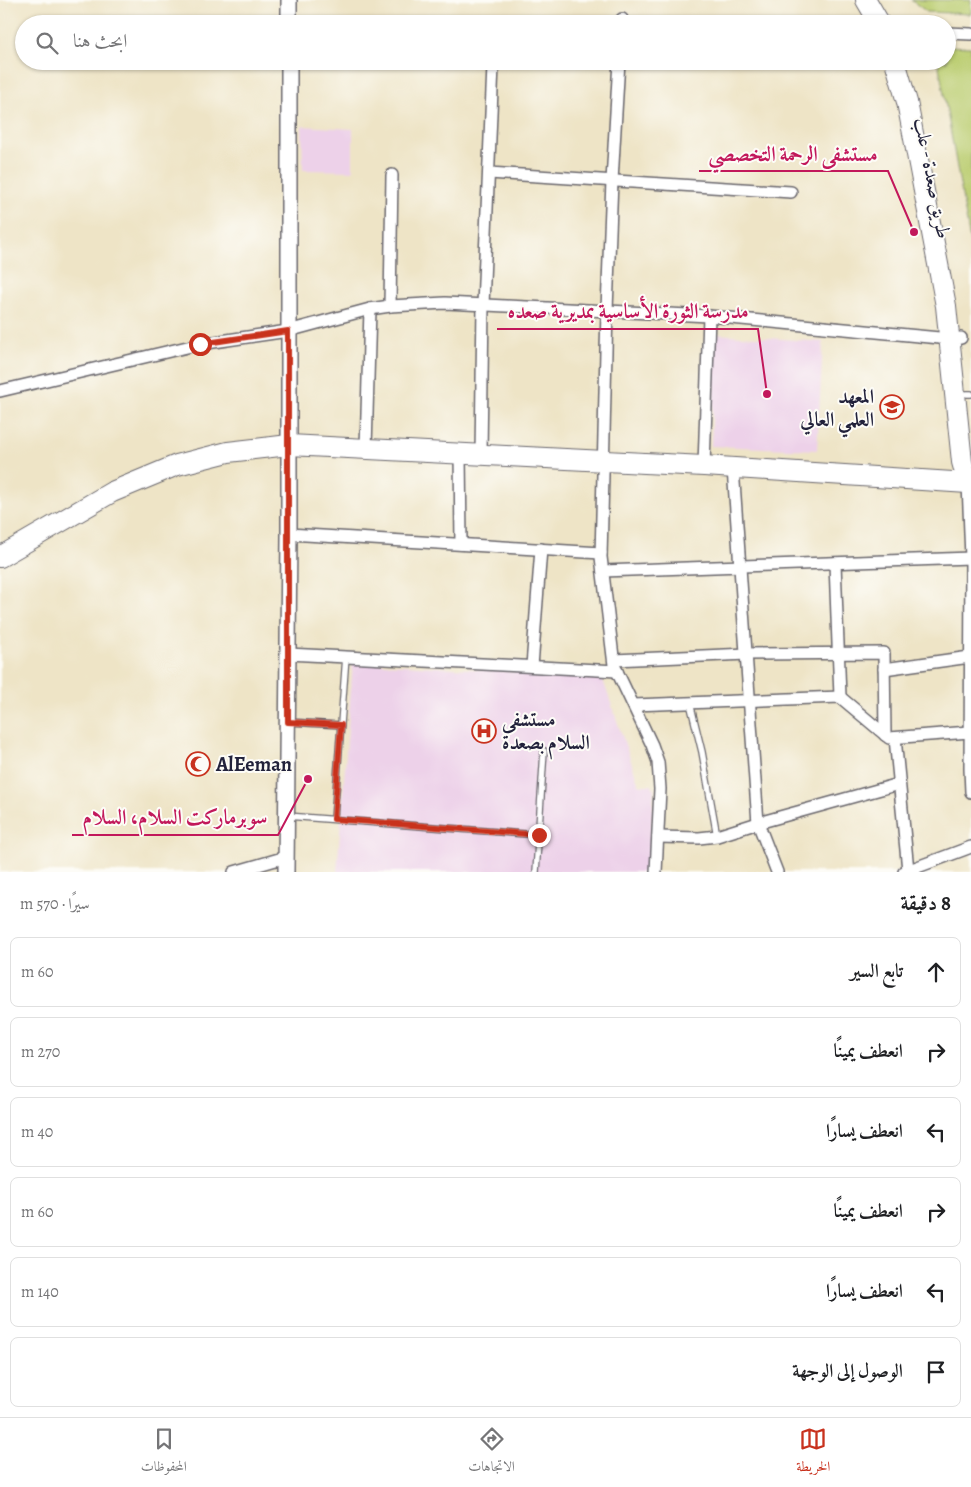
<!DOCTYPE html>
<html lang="ar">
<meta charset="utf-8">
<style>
:root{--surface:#fff;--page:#f6f6f6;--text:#202124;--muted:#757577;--line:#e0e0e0;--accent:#c8321e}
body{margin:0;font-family:Alegreya,Amiri,serif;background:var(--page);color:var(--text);direction:rtl}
.stop{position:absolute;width:15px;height:15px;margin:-11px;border:4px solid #c8321e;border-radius:50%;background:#fff}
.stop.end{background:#c8321e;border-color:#fff;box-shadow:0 1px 5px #0008}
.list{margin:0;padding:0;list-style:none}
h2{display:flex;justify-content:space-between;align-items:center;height:65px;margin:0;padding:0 20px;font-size:21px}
h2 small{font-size:16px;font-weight:400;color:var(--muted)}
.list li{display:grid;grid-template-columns:32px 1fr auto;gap:15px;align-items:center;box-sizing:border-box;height:70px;margin:0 10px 10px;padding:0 10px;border:1px solid var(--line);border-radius:8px}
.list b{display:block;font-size:19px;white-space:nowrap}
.list em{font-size:16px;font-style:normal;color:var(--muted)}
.icon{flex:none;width:28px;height:28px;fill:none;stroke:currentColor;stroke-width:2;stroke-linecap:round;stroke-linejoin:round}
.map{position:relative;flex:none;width:971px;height:872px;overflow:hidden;direction:ltr}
.search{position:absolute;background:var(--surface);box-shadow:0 1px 4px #0004;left:15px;right:15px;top:15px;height:55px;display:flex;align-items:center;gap:12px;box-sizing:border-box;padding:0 18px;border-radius:28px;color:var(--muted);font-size:19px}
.sheet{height:545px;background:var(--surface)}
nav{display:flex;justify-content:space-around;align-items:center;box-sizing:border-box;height:70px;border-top:1px solid var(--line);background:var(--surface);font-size:14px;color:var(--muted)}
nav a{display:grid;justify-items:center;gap:2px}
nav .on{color:var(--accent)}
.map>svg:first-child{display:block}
</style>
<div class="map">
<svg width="971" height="872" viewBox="0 0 971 872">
<rect width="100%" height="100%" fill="#fdfcf7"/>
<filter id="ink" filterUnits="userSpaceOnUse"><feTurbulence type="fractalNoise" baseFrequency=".02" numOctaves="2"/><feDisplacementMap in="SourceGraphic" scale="10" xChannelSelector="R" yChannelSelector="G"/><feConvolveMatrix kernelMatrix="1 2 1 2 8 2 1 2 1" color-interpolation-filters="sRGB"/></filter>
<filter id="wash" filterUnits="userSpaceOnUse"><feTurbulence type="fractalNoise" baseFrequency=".0096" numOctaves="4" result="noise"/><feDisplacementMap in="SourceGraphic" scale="20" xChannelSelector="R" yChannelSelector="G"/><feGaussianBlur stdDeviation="1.12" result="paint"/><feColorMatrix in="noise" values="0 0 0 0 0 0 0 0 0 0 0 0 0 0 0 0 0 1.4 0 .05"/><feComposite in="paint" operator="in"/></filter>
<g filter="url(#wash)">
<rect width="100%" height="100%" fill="#eee4c6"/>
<!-- built -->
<g fill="#edd1e9">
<path d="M302 126 353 129V171L303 170Z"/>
<path d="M716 334 823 342 817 450 711 446Z"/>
<path d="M353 662 602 677 639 785H651L654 789 649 872H337Z"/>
</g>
<!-- green -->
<g fill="#bbcd71" stroke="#6e7856">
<path d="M911 0H971V14L927 12Z"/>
<path d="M947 46 971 47V246L938 61H947Z"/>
</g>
</g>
<g filter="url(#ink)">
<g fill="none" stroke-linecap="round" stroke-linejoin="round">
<!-- service casing -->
<g stroke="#69666c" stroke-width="8">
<g id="service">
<path d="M967 394H971"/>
<path d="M690 703 702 752 717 836"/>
<path d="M288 722 341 725"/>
<path d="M287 816 539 835"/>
<path d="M334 819 346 656"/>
<path d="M536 872 544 751"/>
</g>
</g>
<!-- minor casing -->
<g stroke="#69666c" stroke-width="14">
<g id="minor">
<path d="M622 24V19"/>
<path d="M947 33 971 34"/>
<path d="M619 61 612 181 607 310 601 557 614 665 652 745 658 762 660 789 656 872"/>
<path d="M489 173 791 192"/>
<path d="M390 306 392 175"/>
<path d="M0 391 200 344 288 331 370 309 390 306 445 303 709 316 950 339 961 338"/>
<path d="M366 448 370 309"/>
<path d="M460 453 461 544"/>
<path d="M481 454 483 305 493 66"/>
<path d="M704 466 709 316"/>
<path d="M733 468 758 823 777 872"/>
<path d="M971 483H968L971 558 970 769 971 792"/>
<path d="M289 534 601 553"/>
<path d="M835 563 840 697"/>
<path d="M603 571 971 558"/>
<path d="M288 654 617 671"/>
<path d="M614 660 747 654 884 653 885 735"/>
<path d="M532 666 541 549"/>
<path d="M884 669 970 657"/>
<path d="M634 705 840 697 889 738 970 732"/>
<path d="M895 738 908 870"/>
<path d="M658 837 699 838 717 836 758 823 899 784"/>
<path d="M234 872 286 857"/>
<path d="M904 872 971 847"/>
</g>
</g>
<!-- tertiary casing -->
<g stroke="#69666c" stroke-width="18">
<g id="tertiary">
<path d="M289 24V0"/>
<path d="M286 872 289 534V61"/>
</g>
</g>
<!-- trunk casing -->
<g stroke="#69666c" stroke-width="22">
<g id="trunk">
<path d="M866 0 880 24"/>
<path d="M895 61 907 102 946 306 962 462 968 483"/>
<path d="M0 557 112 492 177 465 228 452 289 445 704 466 968 483"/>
</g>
</g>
<!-- service -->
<use href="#service" stroke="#fff" stroke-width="5.5"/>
<!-- minor -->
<use href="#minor" stroke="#fff" stroke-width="11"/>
<!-- tertiary -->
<use href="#tertiary" stroke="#fff" stroke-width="15"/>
<!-- trunk -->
<use href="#trunk" stroke="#fff" stroke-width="20"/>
</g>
</g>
<g fill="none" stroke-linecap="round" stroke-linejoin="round" filter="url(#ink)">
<!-- route -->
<path stroke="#c8321e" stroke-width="6" d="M200 344 288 331V722L341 725 334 819 539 835"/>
</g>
<!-- icons -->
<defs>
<g id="university-ring" transform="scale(1.25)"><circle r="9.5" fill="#fdfcf7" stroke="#c8321e" stroke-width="1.5"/><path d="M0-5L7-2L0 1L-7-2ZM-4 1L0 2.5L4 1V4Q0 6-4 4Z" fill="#c8321e"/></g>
<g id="hospital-ring" transform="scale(1.25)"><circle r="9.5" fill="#fdfcf7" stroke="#c8321e" stroke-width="1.5"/><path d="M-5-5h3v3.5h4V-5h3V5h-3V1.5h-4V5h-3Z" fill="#c8321e"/></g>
<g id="mosque-ring" transform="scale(1.25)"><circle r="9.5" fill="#fdfcf7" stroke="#c8321e" stroke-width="1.5"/><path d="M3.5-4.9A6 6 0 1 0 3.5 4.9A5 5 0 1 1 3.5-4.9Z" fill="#c8321e"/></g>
</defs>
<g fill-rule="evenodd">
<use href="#university-ring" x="892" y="407"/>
<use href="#hospital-ring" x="484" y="731"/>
<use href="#mosque-ring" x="198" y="764"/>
</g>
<g text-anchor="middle" stroke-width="4" stroke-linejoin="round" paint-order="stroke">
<!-- street labels -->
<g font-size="20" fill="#22223b" stroke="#fdfcf7">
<text transform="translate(933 178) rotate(79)" y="7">طريق صعدة - علب</text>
</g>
<!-- poi labels -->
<g font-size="20" font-weight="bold" fill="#22223b" stroke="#fdfcf7" text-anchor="start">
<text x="874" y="403" text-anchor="end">المعهد<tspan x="874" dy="23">العلمي العالي</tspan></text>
<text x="502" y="726">مستشفى<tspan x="502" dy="23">السلام بصعدة</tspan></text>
<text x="216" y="771">AlEeman</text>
</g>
</g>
<!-- callouts -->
<path fill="none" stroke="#c2185b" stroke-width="2" d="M914 232L888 171H699M767 394L758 329H497M308 779L278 835H72"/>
<g fill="#c2185b" stroke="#fdfcf7" stroke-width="2">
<circle cx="914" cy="232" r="5"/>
<circle cx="767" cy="394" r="5"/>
<circle cx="308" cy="779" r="5"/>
</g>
<g font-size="21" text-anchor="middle" font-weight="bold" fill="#c2185b" stroke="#fdfcf7" stroke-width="4" stroke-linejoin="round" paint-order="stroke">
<text x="793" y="161">مستشفى الرحمة التخصصي</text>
<text x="628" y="318">مدرسة الثورة الأساسية بمديرية صعده</text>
<text x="175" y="824">سوبرماركت السلام، السلام</text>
</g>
</svg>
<div class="stop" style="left:200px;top:344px"></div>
<div class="stop end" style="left:539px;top:835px"></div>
<div class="search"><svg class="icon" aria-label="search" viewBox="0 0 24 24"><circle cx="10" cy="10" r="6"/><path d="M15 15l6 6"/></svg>ابحث هنا</div>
</div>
<section class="sheet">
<h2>8 دقيقة<small>سيرًا · 570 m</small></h2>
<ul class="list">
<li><svg class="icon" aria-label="ahead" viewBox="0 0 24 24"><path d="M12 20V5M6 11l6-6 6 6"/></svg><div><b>تابع السير</b></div><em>60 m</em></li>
<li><svg class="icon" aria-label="right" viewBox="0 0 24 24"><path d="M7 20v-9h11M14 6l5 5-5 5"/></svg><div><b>انعطف يمينًا</b></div><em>270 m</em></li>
<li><svg class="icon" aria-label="left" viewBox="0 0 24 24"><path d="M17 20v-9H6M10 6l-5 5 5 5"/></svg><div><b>انعطف يسارًا</b></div><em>40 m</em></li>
<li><svg class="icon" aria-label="right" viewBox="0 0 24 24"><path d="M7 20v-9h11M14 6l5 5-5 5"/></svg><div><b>انعطف يمينًا</b></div><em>60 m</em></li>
<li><svg class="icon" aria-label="left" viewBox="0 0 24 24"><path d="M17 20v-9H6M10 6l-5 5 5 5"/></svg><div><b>انعطف يسارًا</b></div><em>140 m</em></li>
<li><svg class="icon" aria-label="arrive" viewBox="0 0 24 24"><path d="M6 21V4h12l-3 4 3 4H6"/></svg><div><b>الوصول إلى الوجهة</b></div></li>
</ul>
</section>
<nav>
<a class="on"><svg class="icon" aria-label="map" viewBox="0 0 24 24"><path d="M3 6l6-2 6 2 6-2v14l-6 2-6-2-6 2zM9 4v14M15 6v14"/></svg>الخريطة</a>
<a><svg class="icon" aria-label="directions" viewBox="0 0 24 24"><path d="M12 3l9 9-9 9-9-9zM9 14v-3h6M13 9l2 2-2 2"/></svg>الاتجاهات</a>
<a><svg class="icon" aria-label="saved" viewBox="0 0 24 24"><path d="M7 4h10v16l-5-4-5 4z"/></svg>المحفوظات</a>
</nav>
